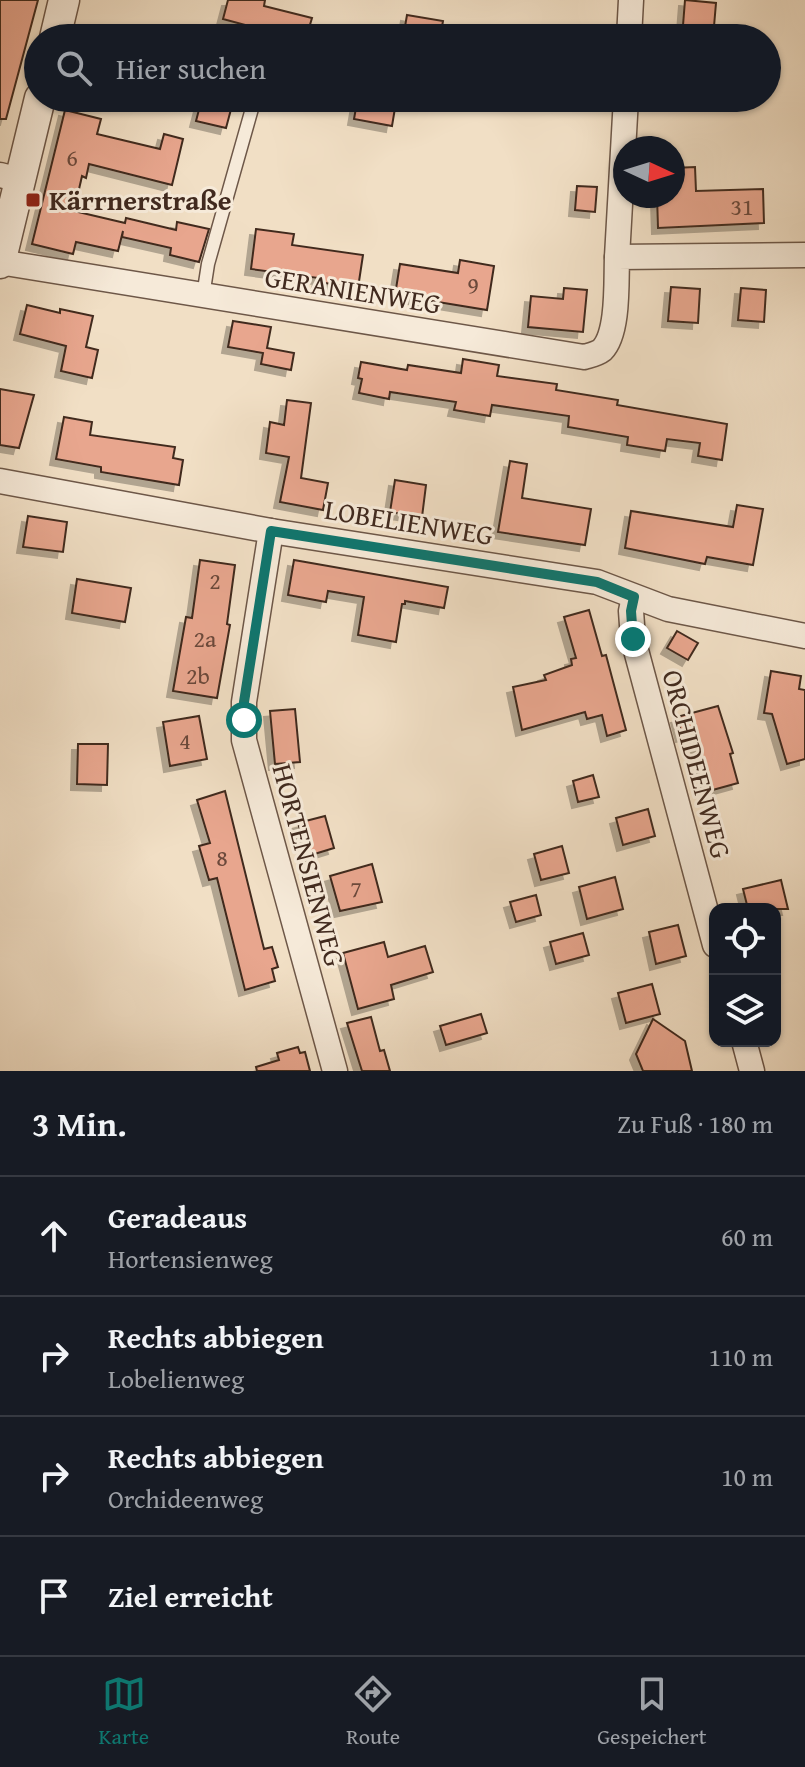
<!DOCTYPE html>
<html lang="de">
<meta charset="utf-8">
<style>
:root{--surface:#171b24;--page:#20242c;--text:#f1f3f6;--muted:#9ea1a6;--line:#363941;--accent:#0f766e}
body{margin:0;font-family:"Gentium Book Plus",serif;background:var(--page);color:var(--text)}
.controls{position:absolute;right:24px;bottom:24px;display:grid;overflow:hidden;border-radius:16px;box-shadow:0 2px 6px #0004}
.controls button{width:72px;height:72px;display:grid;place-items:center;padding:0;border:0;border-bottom:2px solid var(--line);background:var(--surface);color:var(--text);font:40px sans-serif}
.compass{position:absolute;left:613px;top:136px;width:72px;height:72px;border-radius:50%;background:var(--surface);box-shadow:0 2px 6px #0004;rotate:94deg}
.stop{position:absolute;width:24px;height:24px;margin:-18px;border:6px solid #0f766e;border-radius:50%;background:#fff}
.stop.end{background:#0f766e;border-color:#fff;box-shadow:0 2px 8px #0008}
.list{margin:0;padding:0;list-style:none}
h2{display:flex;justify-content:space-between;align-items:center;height:104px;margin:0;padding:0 32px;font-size:34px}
h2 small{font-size:26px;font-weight:400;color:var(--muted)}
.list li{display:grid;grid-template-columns:52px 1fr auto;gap:24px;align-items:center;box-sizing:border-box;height:120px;padding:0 32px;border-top:2px solid var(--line)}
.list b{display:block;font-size:30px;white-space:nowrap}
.list p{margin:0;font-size:26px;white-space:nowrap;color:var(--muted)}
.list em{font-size:26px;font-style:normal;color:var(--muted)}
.icon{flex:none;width:44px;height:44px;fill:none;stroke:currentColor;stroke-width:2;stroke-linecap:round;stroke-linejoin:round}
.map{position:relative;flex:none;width:805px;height:1071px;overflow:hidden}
.search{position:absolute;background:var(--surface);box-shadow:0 2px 6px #0004;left:24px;right:24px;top:24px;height:88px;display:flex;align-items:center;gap:20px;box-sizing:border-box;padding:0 28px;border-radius:44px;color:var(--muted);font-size:30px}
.sheet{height:584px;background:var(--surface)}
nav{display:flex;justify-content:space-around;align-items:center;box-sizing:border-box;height:112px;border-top:2px solid var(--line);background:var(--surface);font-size:22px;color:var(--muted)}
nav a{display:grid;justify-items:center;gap:4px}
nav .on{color:var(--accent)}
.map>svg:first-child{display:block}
</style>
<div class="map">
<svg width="805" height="1071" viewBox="0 0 805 1071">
<defs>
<filter id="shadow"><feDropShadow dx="-6" dy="6" stdDeviation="0" flood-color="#0004"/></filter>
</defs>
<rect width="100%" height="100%" fill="#f1dfc5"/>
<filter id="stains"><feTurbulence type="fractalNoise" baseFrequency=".0025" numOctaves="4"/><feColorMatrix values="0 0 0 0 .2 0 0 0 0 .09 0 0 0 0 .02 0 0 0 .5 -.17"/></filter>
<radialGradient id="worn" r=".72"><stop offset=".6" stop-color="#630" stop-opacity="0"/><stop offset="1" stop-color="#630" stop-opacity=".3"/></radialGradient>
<!-- building -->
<g fill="#e8a68e" stroke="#412a1f" stroke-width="2" filter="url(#shadow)">
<path d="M0 0H38L6 119H0Z"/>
<path d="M228 0H265L264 6 312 18 306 38H274L275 33 223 19Z"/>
<path d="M685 0 716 3 713 38H682Z"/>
<path d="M407 15 443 21 440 38H403Z"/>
<path d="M202 98H234L226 128 196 121Z"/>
<path d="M357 102 395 108 392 126 354 119Z"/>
<path d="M65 110 101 119 97 134 160 149 164 134 183 139 172 185 89 164 86 178 82 176 74 211 125 223 126 218 176 230 177 222 209 229 199 262 170 255 171 248 122 237 123 231 118 251 76 242 73 254 32 244Z"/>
<path d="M695 167 696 191 763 189 764 223 658 228 657 196H673V168Z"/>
<path d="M577 186 597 187 595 212 575 210Z"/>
<path d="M256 229 294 234 292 245 363 255 358 288 318 282 319 278 251 269Z"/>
<path d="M460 260 494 266 487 310 395 295 400 264 458 273Z"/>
<path d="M671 287 700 289 698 323 668 321Z"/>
<path d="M564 288 587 290 583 332 528 327 531 296 563 299Z"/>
<path d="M741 288 766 290 764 322 738 320Z"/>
<path d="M27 305 60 313V309L93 316 86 347 98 350 92 378 61 371 66 346 20 334Z"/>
<path d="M233 321 271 327 267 348 294 353 291 370 261 364 263 353 228 347Z"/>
<path d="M463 359 499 365 497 376 557 384 556 390 618 400 617 405 727 424 722 460 698 456 700 443 667 439 665 451 627 445 628 437 568 427 569 416 492 405 490 416 454 410 456 402 390 392 389 399 359 393 362 379 358 378 361 362 407 370 408 365 461 373Z"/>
<path d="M0 389 34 395 19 448 0 445Z"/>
<path d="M287 400 311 403 301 478 328 483 323 510 280 502 289 457 266 453 270 422 284 425Z"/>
<path d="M64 417 92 422 90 435 175 447 173 458 183 460 179 485 101 472V467L56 459Z"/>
<path d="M510 461 527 464 522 498 591 509 585 545 498 532Z"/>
<path d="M395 480 426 485 422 517 390 512Z"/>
<path d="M737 505 763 509 753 565 707 557 705 564 625 548 631 511 733 527Z"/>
<path d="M28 516 67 522 63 552 23 547Z"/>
<path d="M200 560 235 565 227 624 230 625 217 698 173 691 186 617 192 618Z"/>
<path d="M294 560 448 587 444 608 405 601V604H402L396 642 358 635 364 597 328 591 326 602 288 595Z"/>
<path d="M77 579 131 588 125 622 72 613Z"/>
<path d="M589 610 602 656 606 655 626 730 607 736 602 715 587 719 585 712 522 730 513 687 546 680 544 675 572 665 571 659 576 658 564 617Z"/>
<path d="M677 631 698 643 688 660 667 648Z"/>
<path d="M771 671 801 676 799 689 805 690V759L787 764 772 714 764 713Z"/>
<path d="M718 706 733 753 730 754 738 783 709 791 693 732 682 736 677 717Z"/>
<path d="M295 709 300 762 275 764 270 711Z"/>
<path d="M199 716 207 759 170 766 163 722Z"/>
<path d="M78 744H108L107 785 77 784Z"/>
<path d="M593 775 599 797 578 802 573 781Z"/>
<path d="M225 791 264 949 272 947 278 967 272 969 275 981 245 990 217 878 209 880 199 846 210 843 197 800Z"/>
<path d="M648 809 655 836 623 845 616 818Z"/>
<path d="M325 816 334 848 308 856 298 823Z"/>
<path d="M562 846 569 873 541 880 534 854Z"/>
<path d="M372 864 382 902 340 911 330 876Z"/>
<path d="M615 877 623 909 587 919 579 887Z"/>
<path d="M781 880 788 909H748L743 889Z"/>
<path d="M536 895 541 915 516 922 510 902Z"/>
<path d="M678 925 686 956 656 964 649 932Z"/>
<path d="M583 933 589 955 556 964 550 942Z"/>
<path d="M384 942 388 957 425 946 433 972 391 985 394 999 358 1009 343 953Z"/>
<path d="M652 984 660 1014 626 1023 618 993Z"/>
<path d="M481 1014 487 1033 446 1045 440 1026Z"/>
<path d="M371 1017 380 1051 384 1050 390 1071H362L347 1023Z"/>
<path d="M653 1019 685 1041 692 1071H643L636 1054Z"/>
<path d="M298 1047 300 1053 305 1052 310 1071H257L256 1067 279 1060 277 1053Z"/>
</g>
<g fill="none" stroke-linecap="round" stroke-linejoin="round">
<!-- service casing -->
<g stroke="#6d5748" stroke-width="15">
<path id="service" d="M203 296 208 264 255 98"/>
</g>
<!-- minor casing -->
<g stroke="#6d5748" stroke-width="27">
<g id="minor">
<path d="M629 38 631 0"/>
<path d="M0 175 20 180"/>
<path d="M617 257 626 98"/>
<path d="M0 262 584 357C591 355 597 354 602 350 619 333 616 281 617 257L805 255"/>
<path d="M0 481 271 531 597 582 668 609 805 636"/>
<path d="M271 531 244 702V740L335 1071"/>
<path d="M634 597 631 611 633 639 715 945"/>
<path d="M744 1041 752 1071"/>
</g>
</g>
<!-- tertiary casing -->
<g stroke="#6d5748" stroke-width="33">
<g id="tertiary">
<path d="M55 38 64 0"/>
<path d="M0 263 40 98"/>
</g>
</g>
<!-- service -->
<use href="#service" stroke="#f6ead9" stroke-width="12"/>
<!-- minor -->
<use href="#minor" stroke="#f6ead9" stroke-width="24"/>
<!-- tertiary -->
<use href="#tertiary" stroke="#f6ead9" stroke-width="30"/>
</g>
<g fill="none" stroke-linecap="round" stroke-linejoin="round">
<!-- route -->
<path stroke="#0f766e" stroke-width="10" d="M244 720V702L271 531 597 582 634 597 631 611 633 639"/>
</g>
<!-- markers -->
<rect fill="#8f2418" stroke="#f6ead9" stroke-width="3" x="25" y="192" width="16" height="16" rx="4"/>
<g text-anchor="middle" stroke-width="6" stroke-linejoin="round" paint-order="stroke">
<!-- number labels -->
<g font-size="24" fill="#6b493b">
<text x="72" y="166">6</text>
<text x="742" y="215">31</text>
<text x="473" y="293">9</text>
<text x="215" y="589">2</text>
<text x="205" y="647">2a</text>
<text x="198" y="684">2b</text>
<text x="185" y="749">4</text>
<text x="222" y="866">8</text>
<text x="356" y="897">7</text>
</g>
<!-- poi labels -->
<g font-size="28" font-weight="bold" fill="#412a1f" stroke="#f6ead9" text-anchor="start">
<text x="49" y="210">Kärrnerstraße</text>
</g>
<!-- street labels -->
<g font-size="28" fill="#412a1f" stroke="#f6ead9">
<text transform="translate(353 290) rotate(9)" y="10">GERANIENWEG</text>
<text transform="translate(409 522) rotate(9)" y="10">LOBELIENWEG</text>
<text transform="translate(697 764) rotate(75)" y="10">ORCHIDEENWEG</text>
<text transform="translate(309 865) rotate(75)" y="10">HORTENSIENWEG</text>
</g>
</g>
<rect width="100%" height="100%" filter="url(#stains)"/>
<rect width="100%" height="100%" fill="url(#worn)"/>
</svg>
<div class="controls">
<button><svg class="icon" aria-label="locate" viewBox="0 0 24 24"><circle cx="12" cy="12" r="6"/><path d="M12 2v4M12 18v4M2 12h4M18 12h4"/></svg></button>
<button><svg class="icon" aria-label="layers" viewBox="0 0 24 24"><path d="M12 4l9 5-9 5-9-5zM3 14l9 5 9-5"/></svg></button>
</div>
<svg class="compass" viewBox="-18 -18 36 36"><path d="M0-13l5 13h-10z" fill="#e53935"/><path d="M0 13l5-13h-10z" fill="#9ea1a6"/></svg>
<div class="stop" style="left:244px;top:720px"></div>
<div class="stop end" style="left:633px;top:639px"></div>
<div class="search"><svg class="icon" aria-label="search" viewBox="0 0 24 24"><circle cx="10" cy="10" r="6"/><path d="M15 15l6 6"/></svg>Hier suchen</div>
</div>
<section class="sheet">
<h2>3 Min.<small>Zu Fuß · 180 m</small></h2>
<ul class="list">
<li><svg class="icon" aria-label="ahead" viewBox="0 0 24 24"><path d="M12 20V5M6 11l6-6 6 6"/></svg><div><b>Geradeaus</b><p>Hortensienweg</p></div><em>60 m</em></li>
<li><svg class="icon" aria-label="right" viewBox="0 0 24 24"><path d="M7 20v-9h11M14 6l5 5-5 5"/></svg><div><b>Rechts abbiegen</b><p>Lobelienweg</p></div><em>110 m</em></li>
<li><svg class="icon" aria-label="right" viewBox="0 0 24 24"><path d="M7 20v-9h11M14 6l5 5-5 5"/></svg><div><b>Rechts abbiegen</b><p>Orchideenweg</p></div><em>10 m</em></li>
<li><svg class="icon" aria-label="arrive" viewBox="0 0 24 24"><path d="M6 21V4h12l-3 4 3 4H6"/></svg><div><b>Ziel erreicht</b></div></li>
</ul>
</section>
<nav>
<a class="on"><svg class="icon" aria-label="map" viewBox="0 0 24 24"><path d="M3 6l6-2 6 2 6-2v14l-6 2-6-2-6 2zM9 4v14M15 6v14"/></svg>Karte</a>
<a><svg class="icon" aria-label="directions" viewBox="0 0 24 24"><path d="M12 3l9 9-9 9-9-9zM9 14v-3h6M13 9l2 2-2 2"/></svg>Route</a>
<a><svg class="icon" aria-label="saved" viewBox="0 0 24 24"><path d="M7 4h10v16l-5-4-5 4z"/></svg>Gespeichert</a>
</nav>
